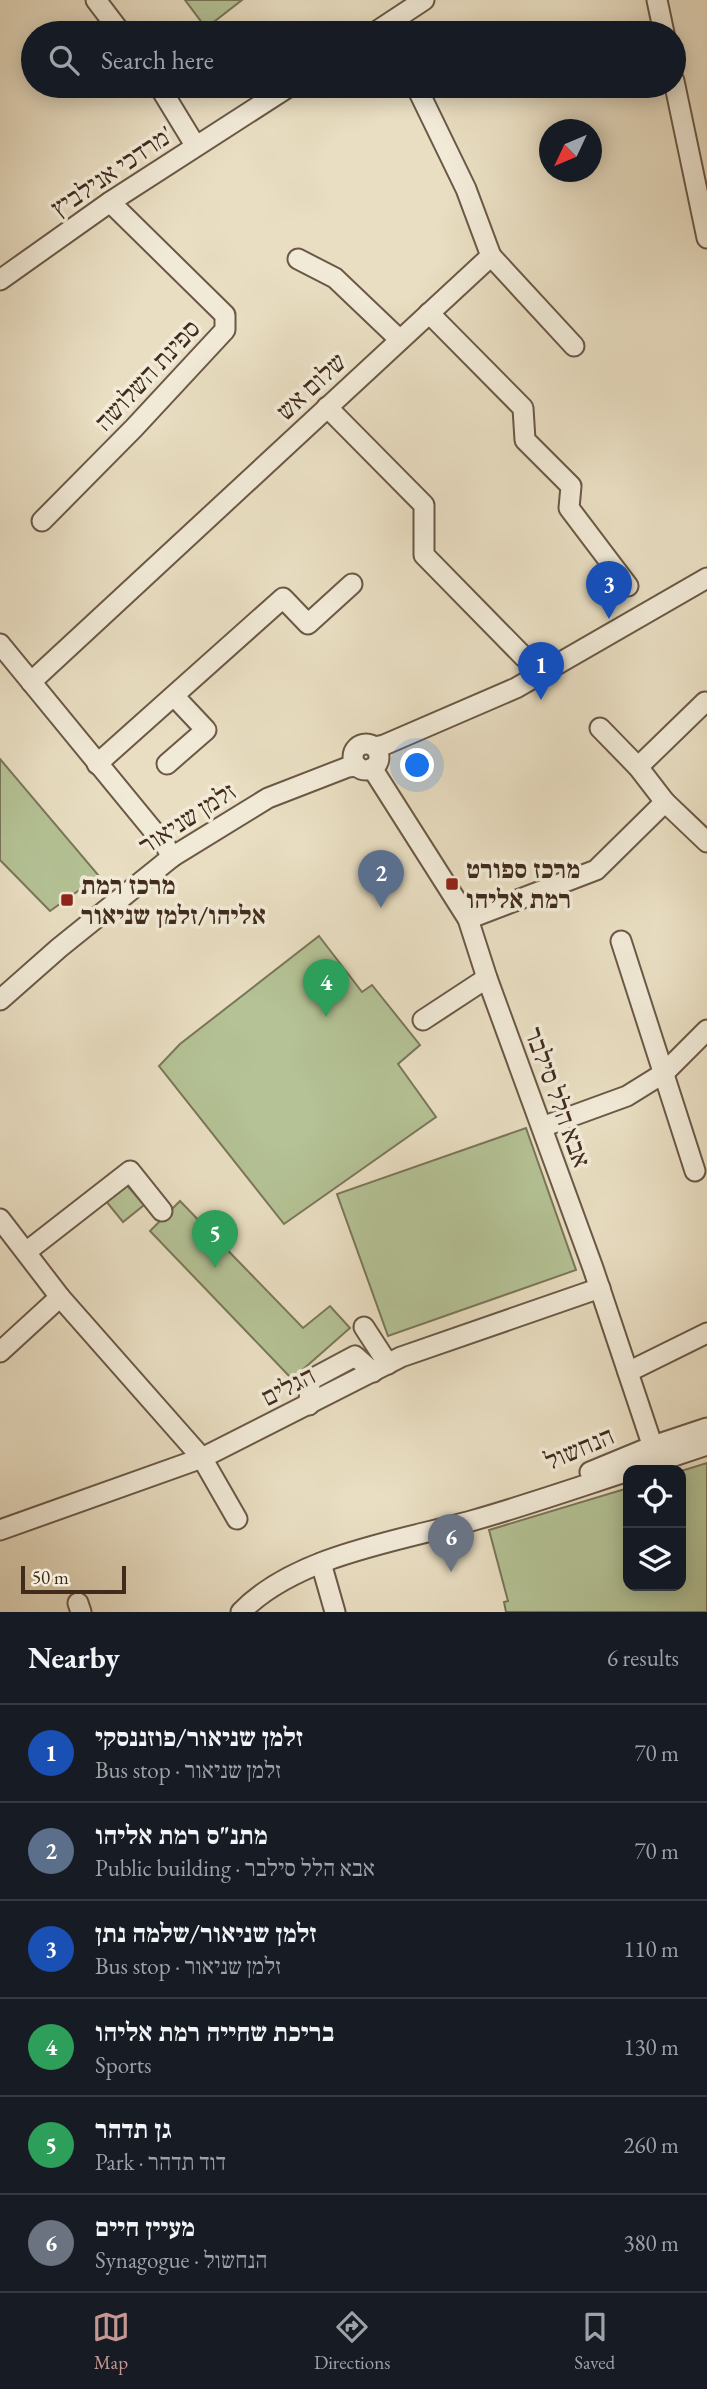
<!DOCTYPE html>
<meta charset="utf-8">
<style>
:root{--surface:#171b24;--page:#20242c;--text:#f1f3f6;--muted:#9ea1a6;--line:#363941;--accent:#c59692}
body{margin:0;font-family:"EB Garamond","Frank Ruhl Libre",serif;background:var(--page);color:var(--text)}
.controls{position:absolute;right:21px;bottom:21px;display:grid;overflow:hidden;border-radius:14px;box-shadow:0 4px 18px #0003}
.controls button{width:63px;height:63px;display:grid;place-items:center;padding:0;border:0;border-bottom:2px solid var(--line);background:var(--surface);color:var(--text);font:35px sans-serif}
.compass{position:absolute;left:539px;top:119px;width:63px;height:63px;border-radius:50%;background:var(--surface);box-shadow:0 4px 18px #0003;rotate:226deg}
.scale{position:absolute;left:21px;bottom:18px;width:105px;box-sizing:border-box;padding-left:7px;border:4px solid #412b1d;border-top:0;font-size:19px;line-height:24px;white-space:nowrap;color:#412b1d;-webkit-text-stroke:5px #f1ead7;paint-order:stroke}
.you{position:absolute;left:418px;top:766px;width:24px;height:24px;margin:-18px;border:5px solid #fff;border-radius:50%;background:#1a73e8;box-shadow:0 0 0 10px #1a73e833}
.badge{display:grid;place-items:center;width:46px;height:46px;border-radius:50%;background:var(--accent);color:#fff;font-size:23px;font-weight:700}
.pin{position:absolute;translate:-50% -58px;filter:drop-shadow(0 2px 4px #0008)}
.pin::after{content:'';position:absolute;top:37px;width:24px;height:21px;background:inherit;clip-path:polygon(0 0,100% 0,50% 100%)}
.list{margin:0;padding:0;list-style:none}
h2{display:flex;justify-content:space-between;align-items:center;height:91px;margin:0;padding:0 28px;font-size:30px}
h2 small{font-size:23px;font-weight:400;color:var(--muted)}
.list li{display:grid;grid-template-columns:46px 1fr auto;gap:21px;align-items:center;box-sizing:border-box;height:98px;padding:0 28px;border-top:2px solid var(--line)}
.list b{display:block;font-size:26px;white-space:nowrap}
.list p{margin:0;font-size:23px;white-space:nowrap;color:var(--muted)}
.list em{font-size:23px;font-style:normal;color:var(--muted)}
.icon{flex:none;width:38px;height:38px;fill:none;stroke:currentColor;stroke-width:2;stroke-linecap:round;stroke-linejoin:round}
.map{position:relative;flex:none;width:707px;height:1612px;overflow:hidden}
.search{position:absolute;background:var(--surface);box-shadow:0 4px 18px #0003;left:21px;right:21px;top:21px;height:77px;display:flex;align-items:center;gap:18px;box-sizing:border-box;padding:0 24px;border-radius:38px;color:var(--muted);font-size:26px}
.sheet{height:679px;background:var(--surface)}
nav{display:flex;justify-content:space-around;align-items:center;box-sizing:border-box;height:98px;border-top:2px solid var(--line);background:var(--surface);font-size:19px;color:var(--muted)}
nav a{display:grid;justify-items:center;gap:4px}
nav .on{color:var(--accent)}
.map>svg:first-child{display:block}
</style>
<div class="map">
<svg width="707" height="1612" viewBox="0 0 707 1612">
<rect width="100%" height="100%" fill="#e9dec2"/>
<filter id="stains"><feTurbulence type="fractalNoise" baseFrequency=".00286" numOctaves="4"/><feColorMatrix values="0 0 0 0 .2 0 0 0 0 .09 0 0 0 0 .02 0 0 0 .5 -.17"/></filter>
<radialGradient id="worn" r=".72"><stop offset=".6" stop-color="#630" stop-opacity="0"/><stop offset="1" stop-color="#630" stop-opacity=".3"/></radialGradient>
<!-- green -->
<g fill="#b4c295" stroke="#7a7659" stroke-width="2">
<path d="M185 0H242L206 28Z"/>
<path d="M0 759 99 876 50 911 0 860Z"/>
<path d="M319 936 362 992 372 985 420 1045 398 1064 436 1117 284 1224 159 1066 180 1044Z"/>
<path d="M526 1128 576 1270 388 1336 337 1194Z"/>
<path d="M125 1183 144 1205 123 1222 105 1200Z"/>
<path d="M180 1201 303 1328 330 1306 350 1328 292 1379 150 1231Z"/>
<path d="M707 1463V1612H506L504 1602 508 1601 489 1530 628 1488V1586H681V1471Z"/>
</g>
<g fill="none" stroke-linecap="round" stroke-linejoin="round">
<!-- minor casing -->
<g stroke="#6b5846" stroke-width="23">
<g id="minor">
<path d="M96 0 121 33"/>
<path d="M657 0 664 33"/>
<path d="M374 33 424 0"/>
<path d="M674 81 707 238"/>
<path d="M159 86 195 145"/>
<path d="M491 256 574 346"/>
<path d="M298 259 335 278 400 340"/>
<path d="M0 280 110 202 290 86"/>
<path d="M429 313 523 408 525 440 571 486 569 508 628 586"/>
<path d="M327 407 424 505V555L524 657"/>
<path d="M42 521 134 428 225 330V315L110 202"/>
<path d="M0 644 165 845 172 857"/>
<path d="M31 682 491 256 466 189 416 86"/>
<path d="M600 728 638 767 665 802"/>
<circle cx="366" cy="757" r="13"/>
<path d="M375 747 384 745 516 688 707 578"/>
<path d="M97 764 283 598 308 624 352 584"/>
<path d="M167 764 206 730 174 696"/>
<path d="M638 767 705 702"/>
<path d="M372 768 468 919 487 978 593 1268 658 1462"/>
<path d="M468 919 596 870 665 802 707 842"/>
<path d="M621 941 695 1171"/>
<path d="M0 1000 59 948 172 857 268 798 348 767 357 766"/>
<path d="M423 1020 487 978"/>
<path d="M542 1127 627 1096 664 1073 707 1030"/>
<path d="M0 1219 60 1297 202 1458 237 1519"/>
<path d="M26 1252 130 1171 162 1211"/>
<path d="M364 1327 388 1364"/>
<path d="M0 1352 60 1297"/>
<path d="M628 1372 707 1333"/>
<path d="M309 1405 310 1380 355 1356 373 1372"/>
<path d="M632 1470 707 1445"/>
<path d="M590 1472 653 1446 707 1428"/>
<path d="M0 1530 202 1458 401 1357 600 1288"/>
<path d="M321 1563 335 1612"/>
<path d="M78 1603 81 1612"/>
<path d="M241 1612C295 1556 398 1541 471 1521 524 1506 576 1488 628 1471"/>
</g>
</g>
<!-- minor -->
<use href="#minor" stroke="#f1ead7" stroke-width="19"/>
</g>
<!-- markers -->
<g fill="#8f2418" stroke="#f1ead7" stroke-width="2.5">
<rect x="445" y="877" width="14" height="14" rx="3.5"/>
<rect x="60" y="893" width="14" height="14" rx="3.5"/>
</g>
<g text-anchor="middle" stroke-width="7" stroke-linejoin="round" paint-order="stroke">
<!-- street labels -->
<g font-size="26" fill="#412b1d" stroke="#f1ead7">
<text transform="translate(112 171) rotate(-34)" y="9">מרדכי אנילביץ'</text>
<text transform="translate(147 375) rotate(-47)" y="9">ספינת השלושה</text>
<text transform="translate(311 386) rotate(-43)" y="9">שלום אש</text>
<text transform="translate(187 818) rotate(-33)" y="9">זלמן שניאור</text>
<text transform="translate(558 1097) rotate(70)" y="9">אבא הלל סילבר</text>
<text transform="translate(288 1386) rotate(-27)" y="9">הגלים</text>
<text transform="translate(579 1448) rotate(-23)" y="9">הנחשול</text>
</g>
<!-- poi labels -->
<g font-size="26" font-weight="bold" fill="#412b1d" stroke="#f1ead7" text-anchor="start">
<text x="466" y="878">מרכז ספורט<tspan x="466" dy="30">רמת אליהו</tspan></text>
<text x="81" y="894">מרכז רמת<tspan x="81" dy="30">אליהו/זלמן שניאור</tspan></text>
</g>
</g>
<rect width="100%" height="100%" filter="url(#stains)"/>
<rect width="100%" height="100%" fill="url(#worn)"/>
</svg>
<div class="controls">
<button><svg class="icon" aria-label="locate" viewBox="0 0 24 24"><circle cx="12" cy="12" r="6"/><path d="M12 2v4M12 18v4M2 12h4M18 12h4"/></svg></button>
<button><svg class="icon" aria-label="layers" viewBox="0 0 24 24"><path d="M12 4l9 5-9 5-9-5zM3 14l9 5 9-5"/></svg></button>
</div>
<svg class="compass" viewBox="-18 -18 36 36"><path d="M0-13l5 13h-10z" fill="#e53935"/><path d="M0 13l5-13h-10z" fill="#9ea1a6"/></svg>
<div class="scale">50 m</div>
<div class="you"></div>
<div class="pin badge" style="left:541px;top:700px;background:#1a4fb4">1</div>
<div class="pin badge" style="left:381px;top:908px;background:#5c6f8a">2</div>
<div class="pin badge" style="left:609px;top:619px;background:#1a4fb4">3</div>
<div class="pin badge" style="left:326px;top:1017px;background:#2e9e5b">4</div>
<div class="pin badge" style="left:215px;top:1268px;background:#2e9e5b">5</div>
<div class="pin badge" style="left:451px;top:1572px;background:#6b7280">6</div>
<div class="search"><svg class="icon" aria-label="search" viewBox="0 0 24 24"><circle cx="10" cy="10" r="6"/><path d="M15 15l6 6"/></svg>Search here</div>
</div>
<section class="sheet">
<h2>Nearby<small>6 results</small></h2>
<ul class="list">
<li><span class="badge" style="background:#1a4fb4">1</span><div><b>זלמן שניאור/פוזננסקי</b><p>Bus stop · זלמן שניאור</p></div><em>70 m</em></li>
<li><span class="badge" style="background:#5c6f8a">2</span><div><b>מתנ&quot;ס רמת אליהו</b><p>Public building · אבא הלל סילבר</p></div><em>70 m</em></li>
<li><span class="badge" style="background:#1a4fb4">3</span><div><b>זלמן שניאור/שלמה נתן</b><p>Bus stop · זלמן שניאור</p></div><em>110 m</em></li>
<li><span class="badge" style="background:#2e9e5b">4</span><div><b>בריכת שחייה רמת אליהו</b><p>Sports</p></div><em>130 m</em></li>
<li><span class="badge" style="background:#2e9e5b">5</span><div><b>גן תדהר</b><p>Park · דוד תדהר</p></div><em>260 m</em></li>
<li><span class="badge" style="background:#6b7280">6</span><div><b>מעיין חיים</b><p>Synagogue · הנחשול</p></div><em>380 m</em></li>
</ul>
</section>
<nav>
<a class="on"><svg class="icon" aria-label="map" viewBox="0 0 24 24"><path d="M3 6l6-2 6 2 6-2v14l-6 2-6-2-6 2zM9 4v14M15 6v14"/></svg>Map</a>
<a><svg class="icon" aria-label="directions" viewBox="0 0 24 24"><path d="M12 3l9 9-9 9-9-9zM9 14v-3h6M13 9l2 2-2 2"/></svg>Directions</a>
<a><svg class="icon" aria-label="saved" viewBox="0 0 24 24"><path d="M7 4h10v16l-5-4-5 4z"/></svg>Saved</a>
</nav>
